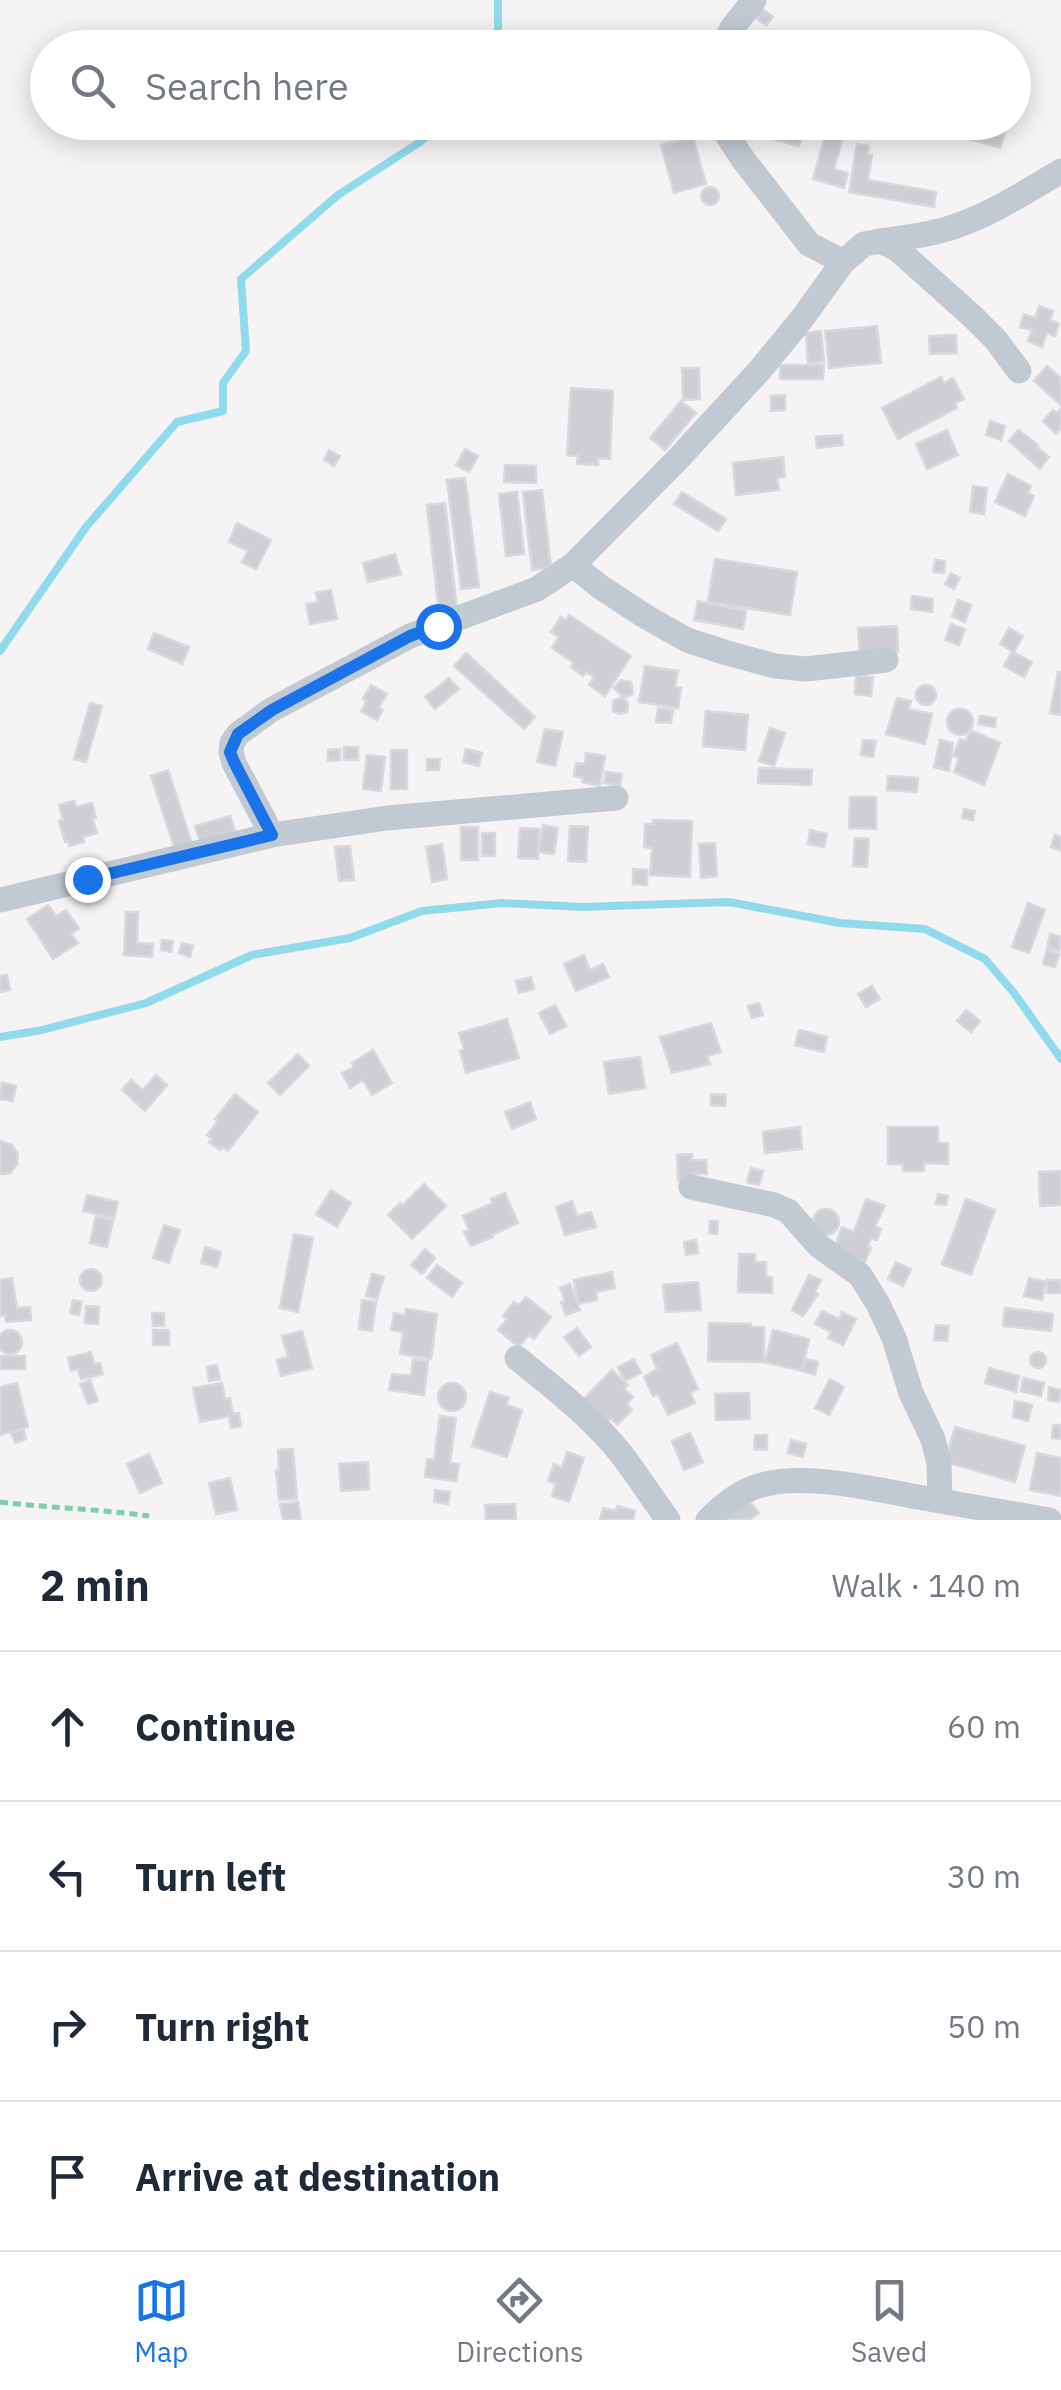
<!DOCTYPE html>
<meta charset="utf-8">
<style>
:root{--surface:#fff;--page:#f6f6f7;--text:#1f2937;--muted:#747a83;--line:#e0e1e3;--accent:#1a73e8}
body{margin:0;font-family:"IBM Plex Sans",sans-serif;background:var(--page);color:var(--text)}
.stop{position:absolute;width:30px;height:30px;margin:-22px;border:8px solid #1a73e8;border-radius:50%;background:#fff}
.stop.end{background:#1a73e8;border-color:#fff;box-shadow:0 2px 10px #0008}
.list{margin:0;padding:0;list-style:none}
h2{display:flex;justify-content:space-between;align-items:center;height:130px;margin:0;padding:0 40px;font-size:42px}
h2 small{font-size:32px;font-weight:400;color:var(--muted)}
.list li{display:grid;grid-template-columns:65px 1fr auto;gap:30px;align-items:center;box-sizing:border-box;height:150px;padding:0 40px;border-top:2px solid var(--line)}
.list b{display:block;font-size:38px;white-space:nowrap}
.list em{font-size:32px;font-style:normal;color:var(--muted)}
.icon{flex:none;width:55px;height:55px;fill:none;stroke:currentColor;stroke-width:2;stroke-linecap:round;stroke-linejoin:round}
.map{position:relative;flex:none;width:1061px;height:1520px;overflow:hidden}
.search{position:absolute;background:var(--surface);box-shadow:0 5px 25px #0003;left:30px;right:30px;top:30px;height:110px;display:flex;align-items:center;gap:25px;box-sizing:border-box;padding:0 35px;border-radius:55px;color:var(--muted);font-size:38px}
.sheet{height:730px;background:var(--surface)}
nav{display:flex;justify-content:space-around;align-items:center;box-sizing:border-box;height:140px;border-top:2px solid var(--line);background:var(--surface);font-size:28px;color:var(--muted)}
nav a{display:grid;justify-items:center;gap:5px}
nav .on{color:var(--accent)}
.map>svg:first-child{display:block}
</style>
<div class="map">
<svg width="1061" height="1520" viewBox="0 0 1061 1520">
<rect width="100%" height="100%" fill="#f5f3f3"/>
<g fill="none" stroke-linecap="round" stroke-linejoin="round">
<!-- stream -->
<g stroke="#90daee" stroke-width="8">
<path d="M498 48V0"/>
<path d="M0 651 86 527 177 422 223 411V383L246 351 241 279 338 195 420 142 442 122"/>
<path d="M0 1037 42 1030 146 1003 252 955 350 938 422 911 502 903 582 907 729 902 840 923 925 929 985 959 1014 993 1061 1059"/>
</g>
</g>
<!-- building -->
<g fill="#cdcfd5" stroke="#d7d9de" stroke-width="2.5">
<path d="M760 7 773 17 766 25 753 16Z"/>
<path d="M773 122H806L799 146 769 138Z"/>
<path d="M947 122H962L959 132 945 127Z"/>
<path d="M968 122H1009L1000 148 963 137Z"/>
<path d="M826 133 843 137 834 169 848 173 844 188 813 179Z"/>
<path d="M693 137 706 184 674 193 661 145Z"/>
<path d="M857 144 869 146 867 155H872L868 180 936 192 934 207 849 192Z"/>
<circle cx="710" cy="196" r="9"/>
<path d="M1039 306 1053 311 1050 320 1059 324 1055 336 1047 333 1042 347 1028 341 1032 330 1020 327 1024 314 1035 318Z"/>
<path d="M877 326 881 363 829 368 825 331Z"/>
<path d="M821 331 824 362 808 363 806 333Z"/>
<path d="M956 335 957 353 930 354 929 336Z"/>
<path d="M780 365H824L823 379H780Z"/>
<path d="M1047 366 1061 378V405L1034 381Z"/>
<path d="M682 368H699L700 399 683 400Z"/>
<path d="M941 377 944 383 953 378 964 399 955 403 957 408 898 439 882 408Z"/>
<path d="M571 388 613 391 610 459 598 458V465L577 464 578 456 567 455Z"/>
<path d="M785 395V410L771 411V396Z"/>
<path d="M681 401 696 413 665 450 650 438Z"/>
<path d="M1061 408V429L1056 434 1043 421 1053 410 1057 413Z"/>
<path d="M990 421 1005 426 1001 440 986 435Z"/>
<path d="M947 430 958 455 927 469 916 444Z"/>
<path d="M1018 430 1038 445 1037 447 1049 457 1040 469 1009 441Z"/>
<path d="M842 435 843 445 817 448 816 437Z"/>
<path d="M465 449 478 456 469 472 456 465Z"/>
<path d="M329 450 340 456 334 466 324 460Z"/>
<path d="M783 457 785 477 777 478 779 490 736 495 733 463Z"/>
<path d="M505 465 536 466V483L504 482Z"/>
<path d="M1008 474 1031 486 1028 493 1034 496 1025 516 995 502Z"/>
<path d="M465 478 479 587 461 589 447 480Z"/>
<path d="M973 486 987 488 984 514 970 512Z"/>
<path d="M542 490 551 567 532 570 523 492Z"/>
<path d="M517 492 524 554 506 556 499 494Z"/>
<path d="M682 492 726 519 718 531 674 504Z"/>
<path d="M445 503 457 611 439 613 427 505Z"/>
<path d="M237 523 271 540 256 569 242 562 248 551 229 542Z"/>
<path d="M395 554 401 574 368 582 363 563Z"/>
<path d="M715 559 797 572 790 615 708 602Z"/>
<path d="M935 560 945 561 944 573 933 572Z"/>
<path d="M951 573 960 578 954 589 945 584Z"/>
<path d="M331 590 337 619 310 624 306 604 318 602 316 593Z"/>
<path d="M912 596 933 599 932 612 911 609Z"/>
<path d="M958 600 971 605 965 622 952 616Z"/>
<path d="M698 601 746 611 743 629 694 620Z"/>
<path d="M569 615 631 656 605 696 589 685 594 677 586 672 583 676 571 667 574 663 552 648 559 637 551 632 561 617 566 620Z"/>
<path d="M951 624 965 629 959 645 945 640Z"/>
<path d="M897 626 898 652 860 654 858 628Z"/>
<path d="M1009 628 1023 636 1014 652 1000 644Z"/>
<path d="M154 633 189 647 182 664 148 649Z"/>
<path d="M1012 652 1032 662 1024 677 1004 666Z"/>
<path d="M466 653 535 717 524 729 454 666Z"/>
<path d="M645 666 678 671 675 687 681 688 678 708 639 702Z"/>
<path d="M1058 672H1061V715L1050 713Z"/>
<path d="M856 675 873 677 871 696 855 694Z"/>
<path d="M449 678 459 689 435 709 425 697Z"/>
<path d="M621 680 631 682 633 694 624 698 614 688Z"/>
<circle cx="926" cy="695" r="10"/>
<path d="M371 685 387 694 379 707 383 710 377 720 361 711 367 701 363 699Z"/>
<path d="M622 697 628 703 627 712 620 714 613 711V701Z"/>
<path d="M897 698 911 701 909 709 932 714 925 744 886 734Z"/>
<path d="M90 703 102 706 86 762 74 759Z"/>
<path d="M658 708 673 710 671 723 656 722Z"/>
<circle cx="960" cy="722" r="13"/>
<path d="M706 711 748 715 745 750 703 746Z"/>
<path d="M980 716 996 718 995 727 978 724Z"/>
<path d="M770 728 785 733 774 766 759 761Z"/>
<path d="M545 729 563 732 555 766 537 762Z"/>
<path d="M970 730 1000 743 984 785 954 772 959 758 953 756 960 739 966 741Z"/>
<path d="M863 740 876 741 873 757 861 755Z"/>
<path d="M940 740 953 743 949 771 934 767Z"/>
<rect x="344" y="747" width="14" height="13"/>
<path d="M340 749V760L328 761V750Z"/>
<path d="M466 749 482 753 479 766 463 762Z"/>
<rect x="391" y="750" width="16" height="39"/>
<path d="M586 753 605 756 600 786 582 782 583 778 574 776 576 763 585 764Z"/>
<path d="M367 755 385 757 381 791 363 789Z"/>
<path d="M427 759H440L439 770H427Z"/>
<path d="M759 768 812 770 811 785 758 783Z"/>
<path d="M168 770 192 844 175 850 151 776Z"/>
<path d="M606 772 622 774 620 786 604 783Z"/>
<path d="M888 776 918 778 917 792 887 790Z"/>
<path d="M850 797H876V829L849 828Z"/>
<path d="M74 801 76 807 92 803 96 818 93 820 97 833 83 837 84 842 69 846 68 841 65 842 59 821 63 819 59 805Z"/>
<path d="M964 809 975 811 973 820 962 818Z"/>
<path d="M230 816 235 831 200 842 195 826Z"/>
<path d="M653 820 692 821 690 877 650 875 652 848 644 847 645 824H653Z"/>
<path d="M543 825 558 828 554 854 538 852Z"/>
<path d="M570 826 588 827 586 862 568 861Z"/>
<rect x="461" y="827" width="17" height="33"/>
<path d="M520 828 539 829 538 859 518 858Z"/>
<path d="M810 830 827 834 824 847 808 844Z"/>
<rect x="482" y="833" width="13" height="23"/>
<path d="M1055 835 1061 837V851L1051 847Z"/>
<path d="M855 838 869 839 867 867 853 866Z"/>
<path d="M715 843 717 876 701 878 699 844Z"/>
<path d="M442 844 447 879 432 882 426 847Z"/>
<path d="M350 846 354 880 339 881 335 847Z"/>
<path d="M633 869 647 870V885L633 884Z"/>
<path d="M1028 903 1045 910 1029 953 1012 947Z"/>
<path d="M48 905 56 916 66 910 79 929 71 934 78 943 53 959 27 919Z"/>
<path d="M126 912H138L137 943 153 944 152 957 124 955Z"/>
<path d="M1050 934 1061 937 1059 951 1047 948Z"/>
<path d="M162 940 173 941 171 952 161 950Z"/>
<path d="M182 943 193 946 190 957 179 953Z"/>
<path d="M1047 950 1059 954 1055 967 1043 964Z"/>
<path d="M584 955 590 970 603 964 609 977 576 991 564 964Z"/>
<path d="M7 975 10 990 0 992V976Z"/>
<path d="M531 977 534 989 519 993 516 981Z"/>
<path d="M872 986 880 999 866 1007 858 994Z"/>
<path d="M759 1003 763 1015 752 1018 748 1006Z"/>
<path d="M555 1005 566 1026 550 1034 539 1013Z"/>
<path d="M966 1010 980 1021 971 1032 957 1021Z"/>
<path d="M507 1019 519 1058 466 1073 460 1051 464 1049 459 1033Z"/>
<path d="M711 1023 721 1052 707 1056 710 1064 672 1073 660 1037Z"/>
<path d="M799 1030 827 1037 824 1052 795 1045Z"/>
<path d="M373 1050 392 1083 372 1095 363 1080 350 1088 342 1073 354 1067 352 1063Z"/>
<path d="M298 1054 309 1066 280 1095 268 1083Z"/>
<path d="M640 1057 645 1088 609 1094 604 1062Z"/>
<path d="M156 1075 167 1085 145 1111 122 1090 131 1080 143 1090Z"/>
<path d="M2 1083 16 1086 13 1101 0 1099Z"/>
<path d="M235 1094 258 1112 228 1151 222 1147 220 1150 209 1142 212 1139 207 1135 218 1121 215 1119Z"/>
<path d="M711 1094 726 1095 725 1106 711 1105Z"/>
<path d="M530 1102 536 1119 512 1129 505 1112Z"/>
<path d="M800 1127 802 1149 765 1153 763 1132Z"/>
<path d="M888 1127H938V1143H948V1164L924 1163V1171H903V1164H888Z"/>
<path d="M0 1141 12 1145 18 1154 17 1164 10 1173 4 1174H0Z"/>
<path d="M692 1154V1160H706L707 1174H694V1180L678 1181 677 1155Z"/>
<path d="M751 1168 763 1171 759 1185 747 1182Z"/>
<path d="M1061 1171V1205L1040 1206 1039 1172Z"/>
<path d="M424 1184 446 1206 412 1239 388 1215 400 1203 403 1205Z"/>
<path d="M331 1190 351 1203 337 1227 316 1214Z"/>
<path d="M505 1193 518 1223 492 1235 493 1237 471 1246 464 1232 469 1230 463 1216 493 1203 491 1199Z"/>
<path d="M938 1194 948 1196 946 1205 936 1204Z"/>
<path d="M87 1195 118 1202 114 1218 83 1211Z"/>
<path d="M866 1199 885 1206 875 1226 881 1229 877 1240 871 1238 868 1247 871 1248 865 1262 834 1250 842 1227 854 1232Z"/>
<path d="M966 1199 995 1210 971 1275 942 1264Z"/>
<path d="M572 1201 577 1216 591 1212 596 1227 565 1235 556 1207Z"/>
<circle cx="826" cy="1222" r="13"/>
<path d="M96 1216 113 1220 107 1247 90 1243Z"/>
<path d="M710 1221H718L717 1234 709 1233Z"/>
<path d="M164 1225 180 1230 169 1263 153 1258Z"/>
<path d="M294 1234 313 1238 298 1312 280 1308Z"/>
<path d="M696 1240 698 1253 686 1255 684 1242Z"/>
<path d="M205 1247 221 1252 217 1267 201 1263Z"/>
<path d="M425 1249 435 1258 422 1274 411 1265Z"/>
<path d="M739 1254H755V1262H766V1277H772V1293L738 1292Z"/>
<path d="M896 1262 911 1269 903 1286 888 1279Z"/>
<path d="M437 1265 462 1283 452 1297 427 1278Z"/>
<circle cx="91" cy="1280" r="11"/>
<path d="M612 1272 615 1288 596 1292 597 1300 578 1304 574 1280Z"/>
<path d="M372 1274 384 1277 377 1299 366 1296Z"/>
<path d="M809 1275 821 1280 815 1292 818 1294 803 1316 792 1310Z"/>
<path d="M12 1278 17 1308 30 1307 31 1320 6 1322 5 1315 0 1316V1280Z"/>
<path d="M1029 1278 1046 1282 1042 1300 1024 1296Z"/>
<rect x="1047" y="1280" width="14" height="13"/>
<path d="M698 1282 701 1310 666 1312 663 1285Z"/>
<path d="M570 1284 580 1310 566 1315 561 1302 565 1301 560 1288Z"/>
<path d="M526 1297 551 1317 534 1339 529 1335 519 1347 498 1330 507 1319 503 1316 514 1302 519 1305Z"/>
<path d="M73 1300 82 1302 79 1315 70 1313Z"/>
<path d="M362 1300 376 1302 372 1331 359 1329Z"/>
<path d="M86 1306 99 1307 98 1324 85 1323Z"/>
<path d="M1005 1308 1053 1314 1051 1331 1003 1326Z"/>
<path d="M406 1309 437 1314 431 1359 400 1354 403 1332 391 1330 394 1313 405 1315Z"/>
<path d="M822 1311 839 1319 842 1312 856 1319 843 1345 828 1338 831 1332 815 1324Z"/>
<path d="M152 1313H164V1326H153Z"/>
<path d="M709 1323 751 1324V1327H764V1362L708 1361Z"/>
<path d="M936 1325 949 1326 947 1341 934 1340Z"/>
<path d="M577 1328 591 1347 579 1356 564 1337Z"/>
<circle cx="10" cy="1342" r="12"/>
<rect x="153" y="1330" width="16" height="15"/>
<path d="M773 1330 809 1339 802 1371 765 1362Z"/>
<path d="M302 1331 312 1368 281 1376 277 1360 288 1357 282 1336Z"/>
<path d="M677 1343 698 1389 690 1393 695 1403 668 1415 658 1394 653 1396 644 1377 657 1369 651 1355Z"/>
<circle cx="1038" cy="1360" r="8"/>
<path d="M91 1352 94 1364 100 1363 103 1374 81 1379 78 1369 71 1371 68 1358Z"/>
<rect x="0" y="1356" width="25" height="13"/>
<path d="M413 1359 428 1361 424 1395 389 1390 392 1374 411 1376Z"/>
<path d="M634 1359 641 1373 625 1381 618 1367Z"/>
<path d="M806 1359 818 1362 815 1375 802 1371Z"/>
<path d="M217 1365 220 1379 209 1381 207 1367Z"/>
<path d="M989 1368 1019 1376 1016 1392 985 1383Z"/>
<path d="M612 1370 628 1385 624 1389 633 1397 627 1404 632 1410 617 1425 611 1418 603 1426 580 1403Z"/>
<path d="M1023 1378 1044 1383 1041 1396 1021 1391Z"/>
<path d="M830 1379 844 1387 829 1415 815 1408Z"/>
<path d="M90 1380 98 1401 88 1404 80 1384Z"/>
<circle cx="452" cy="1397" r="14"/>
<path d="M17 1383 28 1427 0 1435V1387Z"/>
<path d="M222 1383 225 1399 230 1398 233 1414 239 1413 241 1426 231 1428 229 1416 200 1422 193 1388Z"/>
<path d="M1049 1387 1061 1390 1059 1402 1048 1400Z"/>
<path d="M490 1392 509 1398 506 1405 522 1410 507 1457 472 1446Z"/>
<path d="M749 1393 750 1419 716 1420 715 1394Z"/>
<path d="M1015 1401 1032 1405 1028 1421 1013 1417Z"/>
<path d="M440 1416 456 1418 450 1463 459 1464 456 1481 425 1477 427 1459 434 1460Z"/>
<path d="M1053 1425H1061V1439L1052 1438Z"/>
<path d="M955 1427 1025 1446 1015 1482 945 1462Z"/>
<path d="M23 1429 26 1439 15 1443 11 1433Z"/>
<path d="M690 1433 703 1462 684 1470 672 1441Z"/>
<path d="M755 1435H767V1450L754 1449Z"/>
<path d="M791 1440 806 1444 803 1457 788 1453Z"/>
<path d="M293 1449 297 1499 279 1500 276 1470H279L278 1450Z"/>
<path d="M567 1452 584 1458 569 1502 552 1496 556 1484 548 1481 554 1464 562 1467Z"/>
<path d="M1037 1453 1061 1458V1496L1030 1490Z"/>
<path d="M149 1454 162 1483 140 1493 127 1464Z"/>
<path d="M368 1462 369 1489 341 1491 339 1464Z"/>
<path d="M230 1478 237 1510 216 1514 209 1483Z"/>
<path d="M435 1490 450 1492 448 1504 434 1502Z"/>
<path d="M747 1498 759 1513 749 1520H726Z"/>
<path d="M298 1502 301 1520H283L280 1504Z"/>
<path d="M515 1504 516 1520H486L485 1505Z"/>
<path d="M617 1506 635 1511 633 1520H600L603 1508 616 1511Z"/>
</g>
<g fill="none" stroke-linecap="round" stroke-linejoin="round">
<!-- path -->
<path stroke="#7ad0a6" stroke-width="5" stroke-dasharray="8 5" stroke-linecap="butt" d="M0 1502C50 1508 99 1509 149 1516"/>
<!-- minor -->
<g stroke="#c1cad2" stroke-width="25">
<path d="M722 48 732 28 754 0"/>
<path d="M719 122 742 158 809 244 843 262"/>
<path d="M881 241C905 238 928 235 950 228 991 215 1025 192 1061 171"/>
<path d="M573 565 599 586 643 615 687 640 727 653 775 666 806 669 886 660"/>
<path d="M272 835 234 763 231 752 232 743 238 734 271 710 410 636 537 589 573 565 677 460 759 371 801 320 843 262 864 244 881 241 897 249 972 316 996 340 1019 371"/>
<path d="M0 900 272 835 387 818 616 798"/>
<path d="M691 1187 774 1205 788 1211 819 1246 860 1275 878 1304 894 1338 911 1393 933 1439 939 1463 940 1501"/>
<path d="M517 1358C554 1388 592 1417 622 1455 638 1476 652 1498 668 1520"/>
<path d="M708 1520C724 1504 742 1489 766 1484 808 1474 870 1488 912 1496 957 1504 1003 1512 1049 1520"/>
</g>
</g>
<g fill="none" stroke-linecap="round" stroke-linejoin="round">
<!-- route -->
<path stroke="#1a73e8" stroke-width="12" d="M87 879 272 835 234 762 230 752 238 734 272 710 410 636 438 626"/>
</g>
</svg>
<div class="stop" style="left:438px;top:626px"></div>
<div class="stop end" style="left:87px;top:879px"></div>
<div class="search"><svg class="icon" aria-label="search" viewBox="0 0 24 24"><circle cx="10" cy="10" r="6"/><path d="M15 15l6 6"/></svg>Search here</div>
</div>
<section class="sheet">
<h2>2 min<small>Walk · 140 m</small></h2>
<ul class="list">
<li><svg class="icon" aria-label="ahead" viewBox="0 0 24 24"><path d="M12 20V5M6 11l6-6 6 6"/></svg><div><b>Continue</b></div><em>60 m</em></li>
<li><svg class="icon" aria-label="left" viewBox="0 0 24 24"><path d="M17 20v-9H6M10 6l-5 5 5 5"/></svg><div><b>Turn left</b></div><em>30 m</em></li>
<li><svg class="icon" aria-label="right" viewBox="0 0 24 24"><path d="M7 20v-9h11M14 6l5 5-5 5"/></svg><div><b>Turn right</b></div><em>50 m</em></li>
<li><svg class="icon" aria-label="arrive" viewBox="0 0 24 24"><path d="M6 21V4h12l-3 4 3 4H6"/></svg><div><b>Arrive at destination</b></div></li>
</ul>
</section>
<nav>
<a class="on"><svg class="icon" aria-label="map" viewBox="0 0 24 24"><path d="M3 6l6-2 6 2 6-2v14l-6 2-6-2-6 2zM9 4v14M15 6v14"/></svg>Map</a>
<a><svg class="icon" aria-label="directions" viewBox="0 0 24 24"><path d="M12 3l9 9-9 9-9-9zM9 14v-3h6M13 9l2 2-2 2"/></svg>Directions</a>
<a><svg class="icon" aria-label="saved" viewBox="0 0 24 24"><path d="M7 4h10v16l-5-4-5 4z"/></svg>Saved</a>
</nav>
